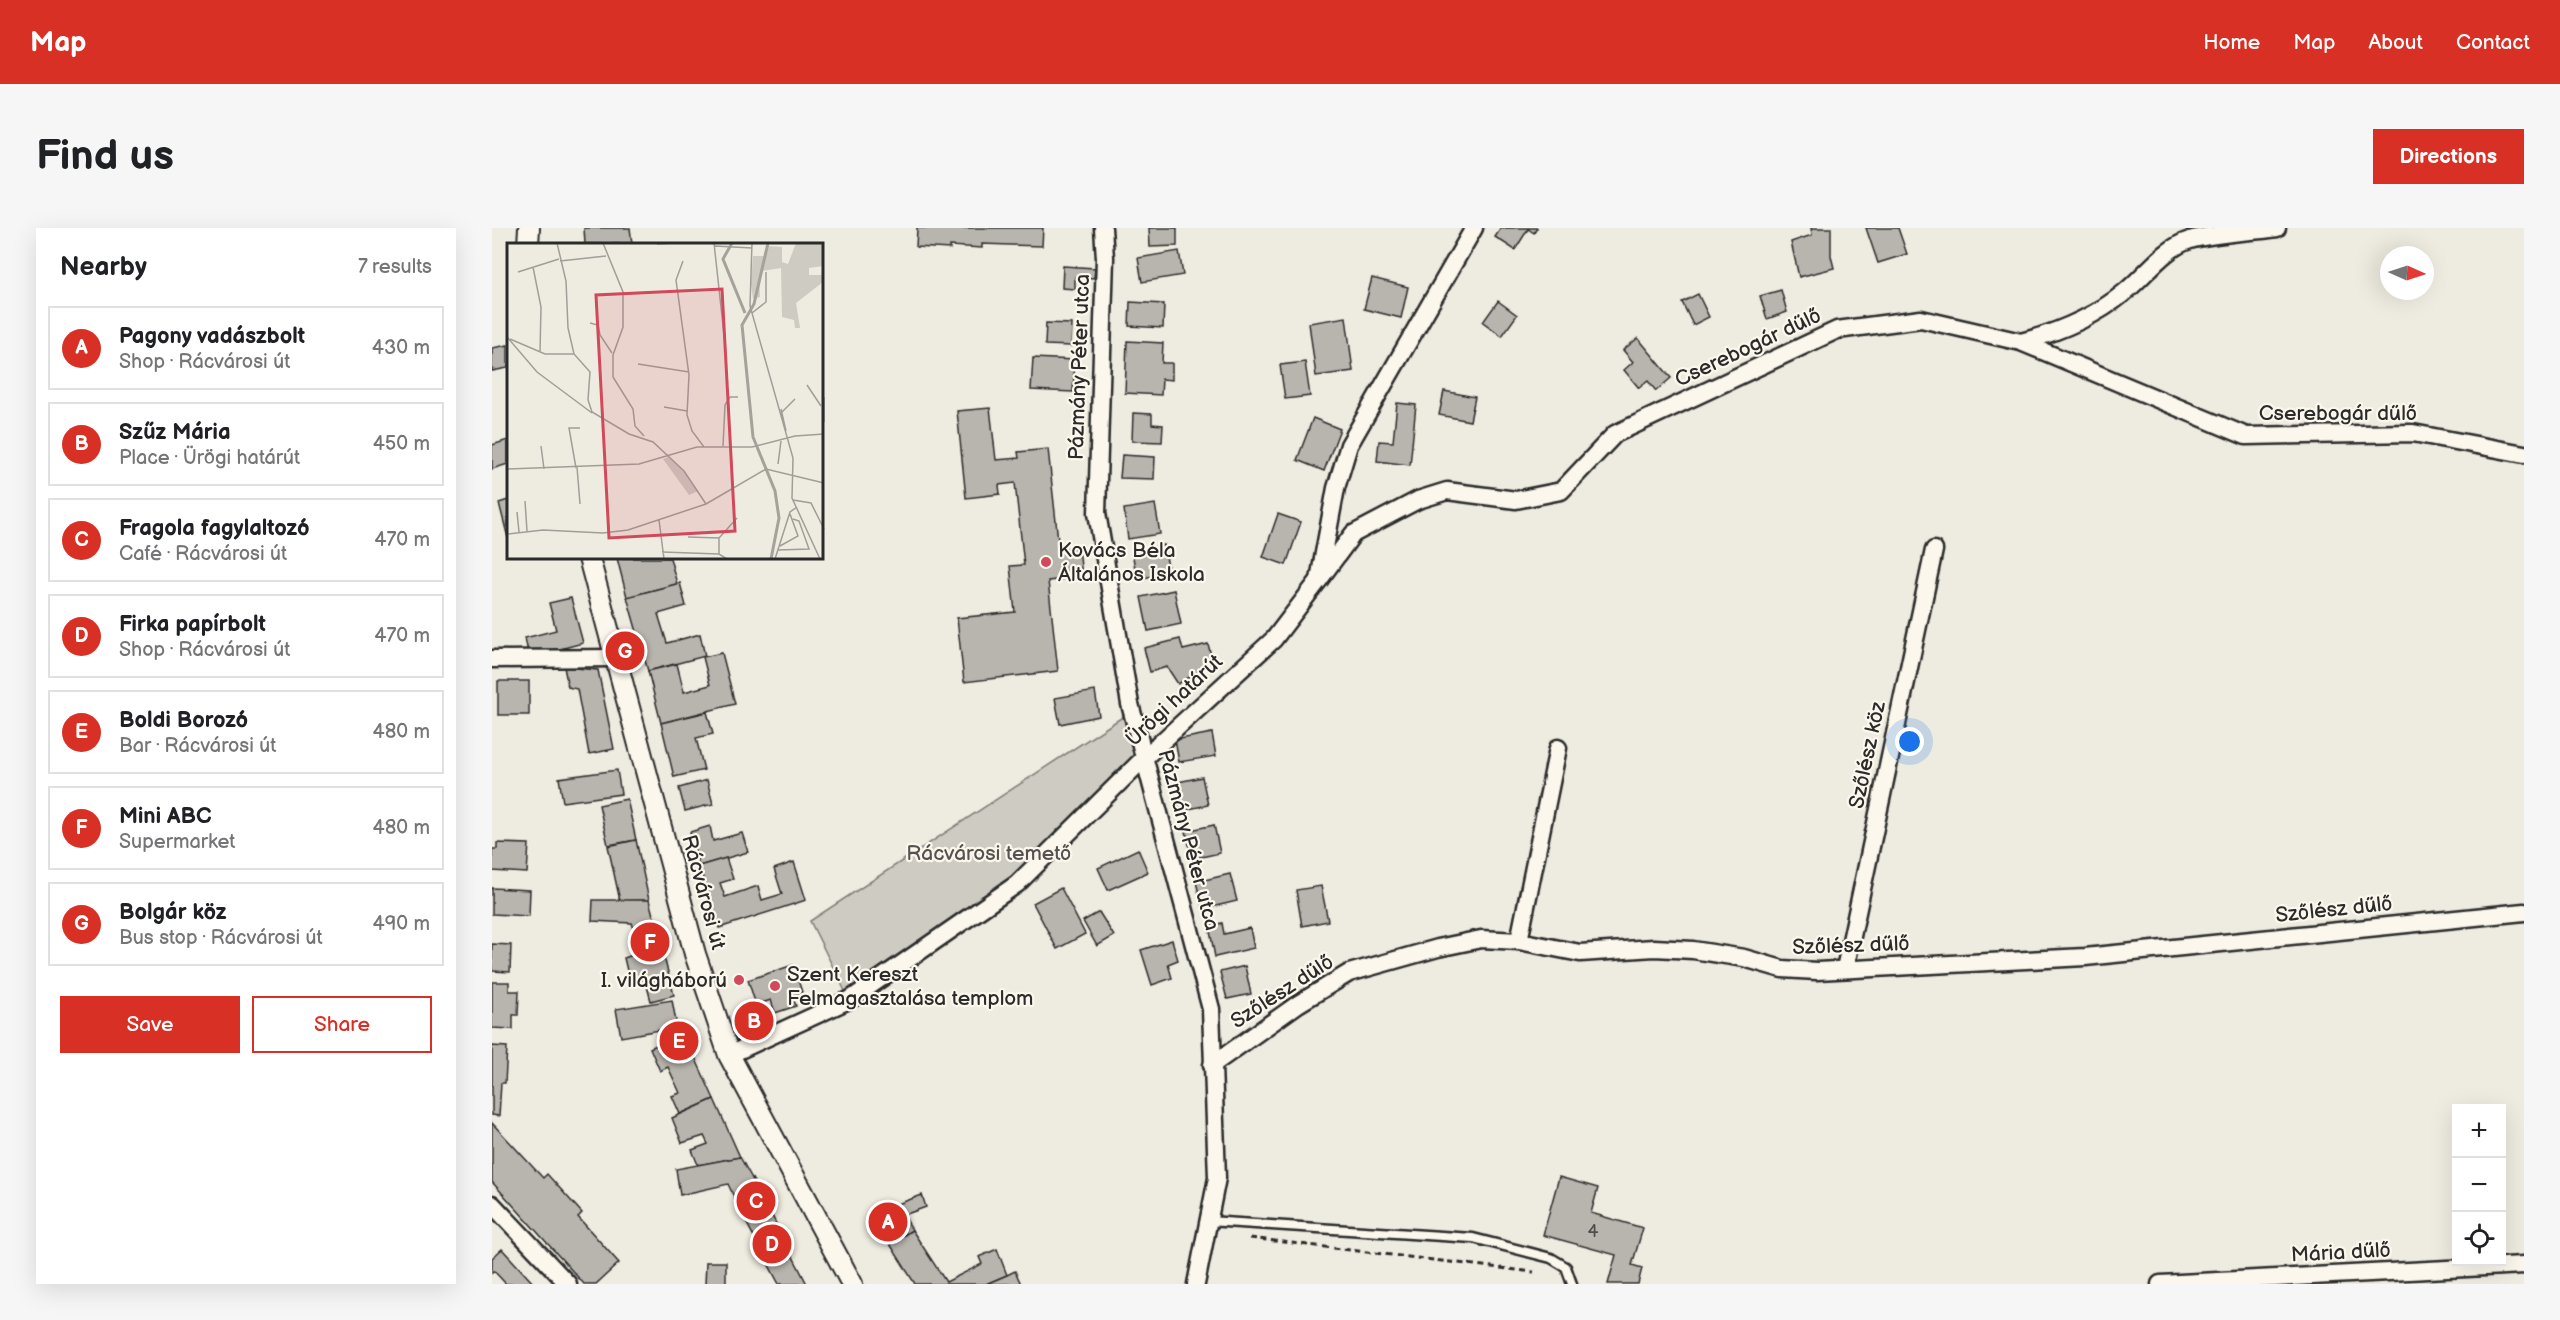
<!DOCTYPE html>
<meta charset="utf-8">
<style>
:root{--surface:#fff;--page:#f6f6f6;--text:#202124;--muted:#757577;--line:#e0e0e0;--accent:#d93025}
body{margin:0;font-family:"Balsamiq Sans",sans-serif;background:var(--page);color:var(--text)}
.controls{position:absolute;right:18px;bottom:18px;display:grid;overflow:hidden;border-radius:0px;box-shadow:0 6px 24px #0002}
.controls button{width:54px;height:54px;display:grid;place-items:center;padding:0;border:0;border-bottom:2px solid var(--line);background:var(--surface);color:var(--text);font:30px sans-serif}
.compass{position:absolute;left:1888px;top:18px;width:54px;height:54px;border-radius:50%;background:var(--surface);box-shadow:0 6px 24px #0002;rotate:93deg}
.you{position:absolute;left:1418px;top:514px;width:21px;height:21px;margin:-15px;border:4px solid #fff;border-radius:50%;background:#1a73e8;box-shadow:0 0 0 9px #1a73e833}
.badge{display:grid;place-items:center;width:39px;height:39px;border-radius:50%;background:var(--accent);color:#fff;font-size:20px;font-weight:700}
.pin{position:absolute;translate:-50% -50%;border:3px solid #fff;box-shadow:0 2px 6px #0006}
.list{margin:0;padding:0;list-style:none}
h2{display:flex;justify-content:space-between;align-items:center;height:78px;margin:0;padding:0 24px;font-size:26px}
h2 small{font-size:20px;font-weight:400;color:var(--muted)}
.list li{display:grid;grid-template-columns:39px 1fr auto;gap:18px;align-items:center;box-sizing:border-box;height:84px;margin:0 12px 12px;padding:0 12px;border:2px solid var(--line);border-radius:0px}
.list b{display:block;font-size:22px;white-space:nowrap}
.list p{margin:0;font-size:20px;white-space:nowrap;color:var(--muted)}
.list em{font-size:20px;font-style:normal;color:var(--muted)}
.actions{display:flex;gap:12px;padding:18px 24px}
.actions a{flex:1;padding:14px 0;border:2px solid var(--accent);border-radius:0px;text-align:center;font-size:21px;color:var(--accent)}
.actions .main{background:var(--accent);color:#fff}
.icon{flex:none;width:33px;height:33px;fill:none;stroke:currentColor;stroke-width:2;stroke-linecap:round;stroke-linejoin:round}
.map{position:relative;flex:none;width:2032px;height:1056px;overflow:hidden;border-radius:0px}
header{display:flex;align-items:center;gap:36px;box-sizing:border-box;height:84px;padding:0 30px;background:var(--accent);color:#fff}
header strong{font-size:28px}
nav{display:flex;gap:33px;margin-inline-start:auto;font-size:21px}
.intro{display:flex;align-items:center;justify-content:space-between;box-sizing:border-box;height:144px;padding:0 36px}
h1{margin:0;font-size:42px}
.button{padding:15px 27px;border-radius:0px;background:var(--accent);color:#fff;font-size:21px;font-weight:700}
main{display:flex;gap:36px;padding:0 36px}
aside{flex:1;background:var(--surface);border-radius:0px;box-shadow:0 6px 24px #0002}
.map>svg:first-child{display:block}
</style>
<header>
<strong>Map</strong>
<nav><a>Home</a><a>Map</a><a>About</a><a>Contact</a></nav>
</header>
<div class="intro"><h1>Find us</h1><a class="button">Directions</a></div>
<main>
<aside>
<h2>Nearby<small>7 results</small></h2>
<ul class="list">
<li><span class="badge">A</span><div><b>Pagony vadászbolt</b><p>Shop · Rácvárosi út</p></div><em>430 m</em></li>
<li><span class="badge">B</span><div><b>Szűz Mária</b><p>Place · Ürögi határút</p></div><em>450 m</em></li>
<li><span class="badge">C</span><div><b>Fragola fagylaltozó</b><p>Café · Rácvárosi út</p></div><em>470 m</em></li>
<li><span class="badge">D</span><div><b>Firka papírbolt</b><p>Shop · Rácvárosi út</p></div><em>470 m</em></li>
<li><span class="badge">E</span><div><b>Boldi Borozó</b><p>Bar · Rácvárosi út</p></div><em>480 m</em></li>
<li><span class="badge">F</span><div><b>Mini ABC</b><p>Supermarket</p></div><em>480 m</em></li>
<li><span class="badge">G</span><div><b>Bolgár köz</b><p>Bus stop · Rácvárosi út</p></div><em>490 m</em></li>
</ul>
<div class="actions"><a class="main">Save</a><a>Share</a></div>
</aside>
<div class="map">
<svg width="2032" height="1056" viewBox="0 0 2032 1056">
<rect width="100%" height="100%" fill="#eeebe0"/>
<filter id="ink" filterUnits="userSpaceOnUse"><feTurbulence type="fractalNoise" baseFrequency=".0167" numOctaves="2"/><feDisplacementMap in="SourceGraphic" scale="12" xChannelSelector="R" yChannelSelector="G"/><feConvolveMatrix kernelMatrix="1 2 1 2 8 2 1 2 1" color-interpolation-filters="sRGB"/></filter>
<g filter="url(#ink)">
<!-- green -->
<path fill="#cecbc2" stroke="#7c7b76" stroke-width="1.5" d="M632 488 648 534 525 656 354 765 318 693Z"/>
<!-- building -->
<g fill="#b8b5ae" stroke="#2b2b2b" stroke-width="1.5">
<path d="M92 0H138L140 16H93Z"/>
<path d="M425 0H551L550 18 490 16V20L458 18V21L424 19Z"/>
<path d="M657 0H685V18L658 19Z"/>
<path d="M1009 0H1045L1042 5 1036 1 1023 22 1003 9Z"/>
<path d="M1319 0H1339V28L1342 40 1307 49 1299 14 1320 7Z"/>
<path d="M1374 0H1406L1415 26 1386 35Z"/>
<path d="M687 23 691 47 650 54 646 30Z"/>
<path d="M571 38 603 40 602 50 583 49V61L570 60Z"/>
<path d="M880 50 916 59 909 90 872 81Z"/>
<path d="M1289 62 1295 84 1275 91 1268 68Z"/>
<path d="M1206 66 1217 89 1201 97 1190 74Z"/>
<path d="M1006 73 1025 87 1010 108 991 94Z"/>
<path d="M638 74 672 76 671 100 637 98Z"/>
<path d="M854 89 861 143 824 148 817 95Z"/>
<path d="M554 95 580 96 579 118 553 117Z"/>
<path d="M1146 110 1179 150 1164 163 1156 153 1147 160 1132 142 1141 134 1131 122Z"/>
<path d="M635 113 671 115 670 135H680V152L670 151 669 167 633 165Z"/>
<path d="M16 117V140L0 143V120Z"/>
<path d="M541 130 583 132 581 164 539 162Z"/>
<path d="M813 134 818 168 793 171 788 137Z"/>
<path d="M952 163 983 169 978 193 947 187Z"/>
<path d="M905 175 924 177 918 237 885 233 887 213 901 214Z"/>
<path d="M498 180 504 232 527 230 526 224 556 221 567 321 587 319 590 349 556 353 566 443 472 454 465 390 523 384 518 338 532 337 523 255 507 257 508 266 474 270 465 183Z"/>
<path d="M641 185 660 186V196L671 197 670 214 640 213Z"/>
<path d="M821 190 848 201 832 243 805 232Z"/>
<path d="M16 212V236L0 241V217Z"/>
<path d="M630 227 663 229 662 251 628 250Z"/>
<path d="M16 272V310L7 275Z"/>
<path d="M663 276 668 306 636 311 632 281Z"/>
<path d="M786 286 809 294 794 337 771 329Z"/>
<path d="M672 317 677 345 645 351 640 324Z"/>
<path d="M125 330H178L185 356 135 369Z"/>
<path d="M188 355 194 378 166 386 175 415 208 406 213 428 156 443 135 369Z"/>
<path d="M682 362 689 396 656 403 649 369Z"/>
<path d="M79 370 91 415 37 429 33 410 64 402 57 375Z"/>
<path d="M688 411 691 422 716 416 721 435 686 456 675 439 658 444 652 420Z"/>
<path d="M230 425 243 476 169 495 156 443 185 436 192 464 218 457 211 429Z"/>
<path d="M72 439 106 442 122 521 97 526 85 461 76 459Z"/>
<rect x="6" y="453" width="31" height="34"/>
<path d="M603 463 607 488 568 496 563 470Z"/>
<path d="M215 484 221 506 204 510 212 542 182 549 169 495Z"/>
<path d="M720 505 724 528 687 534 683 512Z"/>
<path d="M125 542 129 566 71 574 67 550Z"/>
<path d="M710 549 716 577 687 583 681 555Z"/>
<path d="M215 552 221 576 193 583 187 560Z"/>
<path d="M135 571 144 612 116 617 107 577Z"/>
<path d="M722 597 728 625 700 631 694 603Z"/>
<path d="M218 598 221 613 250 605 256 624 207 638 198 604Z"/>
<path d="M144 612 157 672 128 673 116 618Z"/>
<path d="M5 615 37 616 35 645 0 643V621H5Z"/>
<path d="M646 621 656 644 616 662 606 640Z"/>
<path d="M234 630 241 651 228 655 233 669 266 658 270 672 290 666 282 641 302 634 314 672 227 700 207 638Z"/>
<path d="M738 646 745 673 711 681 704 654Z"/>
<path d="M829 658 836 693 810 698 804 662Z"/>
<path d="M0 660 38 662 37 688 0 686Z"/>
<path d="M569 660 593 706 565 721 541 675Z"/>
<path d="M101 672H157L182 767 159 773 153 751 138 755 132 730 150 724 140 695 100 693Z"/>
<path d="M607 684 622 708 605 718 591 693Z"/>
<path d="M730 695 732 706 758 700 762 720 723 729 717 698Z"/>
<path d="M680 712 686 732 676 736 680 750 660 757 649 722Z"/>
<path d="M0 716 19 717 18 744 0 743Z"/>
<path d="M301 737 310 764 300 767 304 778 283 785 279 772 264 777 256 752Z"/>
<path d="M753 738 759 766 735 771 728 744Z"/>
<path d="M0 754H17V763H27L26 787H21V801L0 800Z"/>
<path d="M180 772 185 799 129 809 124 781Z"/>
<path d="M192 805 222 871 188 886 180 868 188 865 176 839 168 843 158 820Z"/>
<path d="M0 818 15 819 13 855H9L7 888 0 887Z"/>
<path d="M222 871 248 929 206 937 200 922 216 916 212 908 190 915 180 890Z"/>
<path d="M0 895 51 950 55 946 90 985 86 989 127 1035 104 1056H92L0 954Z"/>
<path d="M248 929 273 974 250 986 236 956 188 967 184 941Z"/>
<path d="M1067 949 1106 960 1099 985 1151 1000 1140 1037 1150 1040 1146 1056H1116L1124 1027 1051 1007Z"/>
<path d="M430 967 434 979 412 987 420 1002 398 1016 379 986Z"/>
<path d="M273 974 296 1019 273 1030 250 986Z"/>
<path d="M420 1002 454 1054 490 1036 487 1029 505 1021 515 1047 494 1056H423L398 1016Z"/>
<path d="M296 1019 315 1056H287L273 1030Z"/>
<path d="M10 1021 42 1056H14L2 1043 0 1045V1030Z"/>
<path d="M214 1034H234V1056H213Z"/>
<path d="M523 1043 529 1056H494L515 1047Z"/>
</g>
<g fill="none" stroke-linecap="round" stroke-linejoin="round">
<!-- service casing -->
<g stroke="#2b2b2b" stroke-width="13">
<path id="service" d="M716 993 981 1010 1059 1030 1074 1039 1080 1056"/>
</g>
<!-- minor casing -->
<g stroke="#2b2b2b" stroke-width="21">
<g id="minor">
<path d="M611 0 613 30 605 285 638 476 719 781 725 950 704 1056"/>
<path d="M1529 114C1567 104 1603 89 1633 64 1653 48 1672 20 1698 12 1722 5 1759 4 1785 0"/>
<path d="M827 352 861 306 926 272 955 263 1024 272 1069 263 1123 206 1345 102 1429 91 1529 114 1754 208 1921 205 2032 226"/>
<path d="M0 431 123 430"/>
<path d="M1027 713 1066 520"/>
<path d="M1353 741 1442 322"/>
<path d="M237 827 359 771 525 656 651 531 782 411 827 352 844 260 857 217 982 0"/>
<path d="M720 837 806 776 857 745 946 720 989 711 1027 713 1088 725 1162 720 1201 722 1252 730 1290 741 1325 743 1593 729 2032 684"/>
<path d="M0 976 76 1056"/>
<path d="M1668 1056 2032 1037"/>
</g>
</g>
<!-- tertiary casing -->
<g stroke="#2b2b2b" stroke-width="24">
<g id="tertiary">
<path d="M36 16 37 0"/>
<path d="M97 330 203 726 237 827 360 1056"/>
</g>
</g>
<!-- path -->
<path stroke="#2b2b2b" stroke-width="3" stroke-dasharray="6 4.5" stroke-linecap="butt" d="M758 1010 1042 1044"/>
<!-- service -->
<use href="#service" stroke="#fbf7ec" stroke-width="8"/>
<!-- minor -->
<use href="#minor" stroke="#fbf7ec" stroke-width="16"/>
<!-- tertiary -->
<use href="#tertiary" stroke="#fbf7ec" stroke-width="20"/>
</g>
</g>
<!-- markers -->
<g fill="#d1495b" stroke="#fbf7ec" stroke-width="2">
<circle cx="554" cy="334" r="6"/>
<circle cx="247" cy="752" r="6"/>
<circle cx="283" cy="758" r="6"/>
</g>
<g text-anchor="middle" stroke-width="4.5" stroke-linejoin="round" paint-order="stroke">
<!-- number labels -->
<g font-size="18" fill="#4e4e4c">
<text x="1101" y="1009">4</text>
</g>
<!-- street labels -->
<g font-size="21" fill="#2b2b2b" stroke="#fbf7ec">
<text transform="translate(1256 119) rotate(-25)" y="7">Cserebogár dűlő</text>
<text transform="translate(587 139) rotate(-88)" y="7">Pázmány Péter utca</text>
<text x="1846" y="192">Cserebogár dűlő</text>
<text transform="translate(682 472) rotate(-43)" y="7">Ürögi határút</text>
<text transform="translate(1375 527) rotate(-78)" y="7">Szőlész köz</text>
<text transform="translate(697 612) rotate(75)" y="7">Pázmány Péter utca</text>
<text transform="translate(212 664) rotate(75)" y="7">Rácvárosi út</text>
<text transform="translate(1842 681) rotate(-6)" y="7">Szőlész dűlő</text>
<text transform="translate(1359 717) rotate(-2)" y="7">Szőlész dűlő</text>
<text transform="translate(790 763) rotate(-33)" y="7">Szőlész dűlő</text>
<text transform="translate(1849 1024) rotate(-3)" y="7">Mária dűlő</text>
</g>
<!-- poi labels -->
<g font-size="21" fill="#2b2b2b" stroke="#fbf7ec" text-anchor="start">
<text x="566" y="329">Kovács Béla<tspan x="566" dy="24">Általános Iskola</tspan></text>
<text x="295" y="753">Szent Kereszt<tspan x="295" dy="24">Felmagasztalása templom</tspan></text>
<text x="235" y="759" text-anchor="end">I. világháború</text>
</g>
<!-- park labels -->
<g font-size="21" fill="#545351" stroke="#fbf7ec">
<text x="497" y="632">Rácvárosi temető</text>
</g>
</g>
<!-- overview -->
<g transform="translate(15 15)">
<rect width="316" height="316" fill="#eeebe0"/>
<path d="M289 0H316V23L302 25V32H316V39L289 60 293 85H288L287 77 275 74 274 25 255 28 252 33 253 54 246 56 244 40 246 13H257L260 3 275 4V19L281 21ZM161 214 177 228 191 248 182 252 156 216Z" fill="#cecbc2"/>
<path fill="none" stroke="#a4a29a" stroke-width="3" d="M225 0 216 16 238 70M261 0 247 61 235 82 246 194 268 248 272 275 264 316"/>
<path fill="none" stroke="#a09e98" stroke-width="1.5" d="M50 0 59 38 61 85 67 111 83 129 81 157 85 169 122 191 146 199 177 228 199 261M96 0 116 49V84L106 112V134L126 166 128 183 137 193M207 0 218 101M245 0 243 63 286 215 285 255 313 316M150 1 169 0M208 3 245 5M53 18 99 13M176 18 169 37 182 132 180 172 185 188 197 204M26 24 34 64 33 109M11 29 52 16M245 70 259 59V29M83 80 91 82 93 92 105 110M0 94 30 129 85 170M3 96 38 111H67M131 121 182 129M300 142 314 163M317 154V179M157 164 180 168M274 166 279 188M275 169 288 156M34 203 37 226M216 203 218 162 223 154H231M271 221 274 198M70 224 73 261M69 225 62 185H73M0 226 132 221 190 204H245L288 193 317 191M286 257 304 260 317 286M18 258 20 288M10 269 12 289M152 277 157 316M0 291 36 287 96 290 121 287 199 261 259 226 317 240M181 294 212 295V311M212 295 230 275M273 303 291 293 283 271M270 307 302 306 292 278 286 276M155 309 212 311 220 316M268 316 283 269 290 264"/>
<path fill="#d1495b" fill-opacity="0.15" stroke="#d1495b" stroke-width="3" d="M215 46 228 288 102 295 89 52Z"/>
<rect width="316" height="316" fill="none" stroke="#2b2b2b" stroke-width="3"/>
</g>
</svg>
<div class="controls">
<button>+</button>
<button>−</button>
<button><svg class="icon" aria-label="locate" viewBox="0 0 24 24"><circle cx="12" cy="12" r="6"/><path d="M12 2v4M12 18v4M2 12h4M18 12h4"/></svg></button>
</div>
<svg class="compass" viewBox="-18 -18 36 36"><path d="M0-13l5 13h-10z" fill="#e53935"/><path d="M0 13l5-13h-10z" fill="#757577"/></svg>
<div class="you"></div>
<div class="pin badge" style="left:396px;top:994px">A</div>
<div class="pin badge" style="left:262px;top:793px">B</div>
<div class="pin badge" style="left:264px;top:973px">C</div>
<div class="pin badge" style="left:280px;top:1016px">D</div>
<div class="pin badge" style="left:187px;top:813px">E</div>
<div class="pin badge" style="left:158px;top:714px">F</div>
<div class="pin badge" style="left:133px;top:423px">G</div>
</div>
</main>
